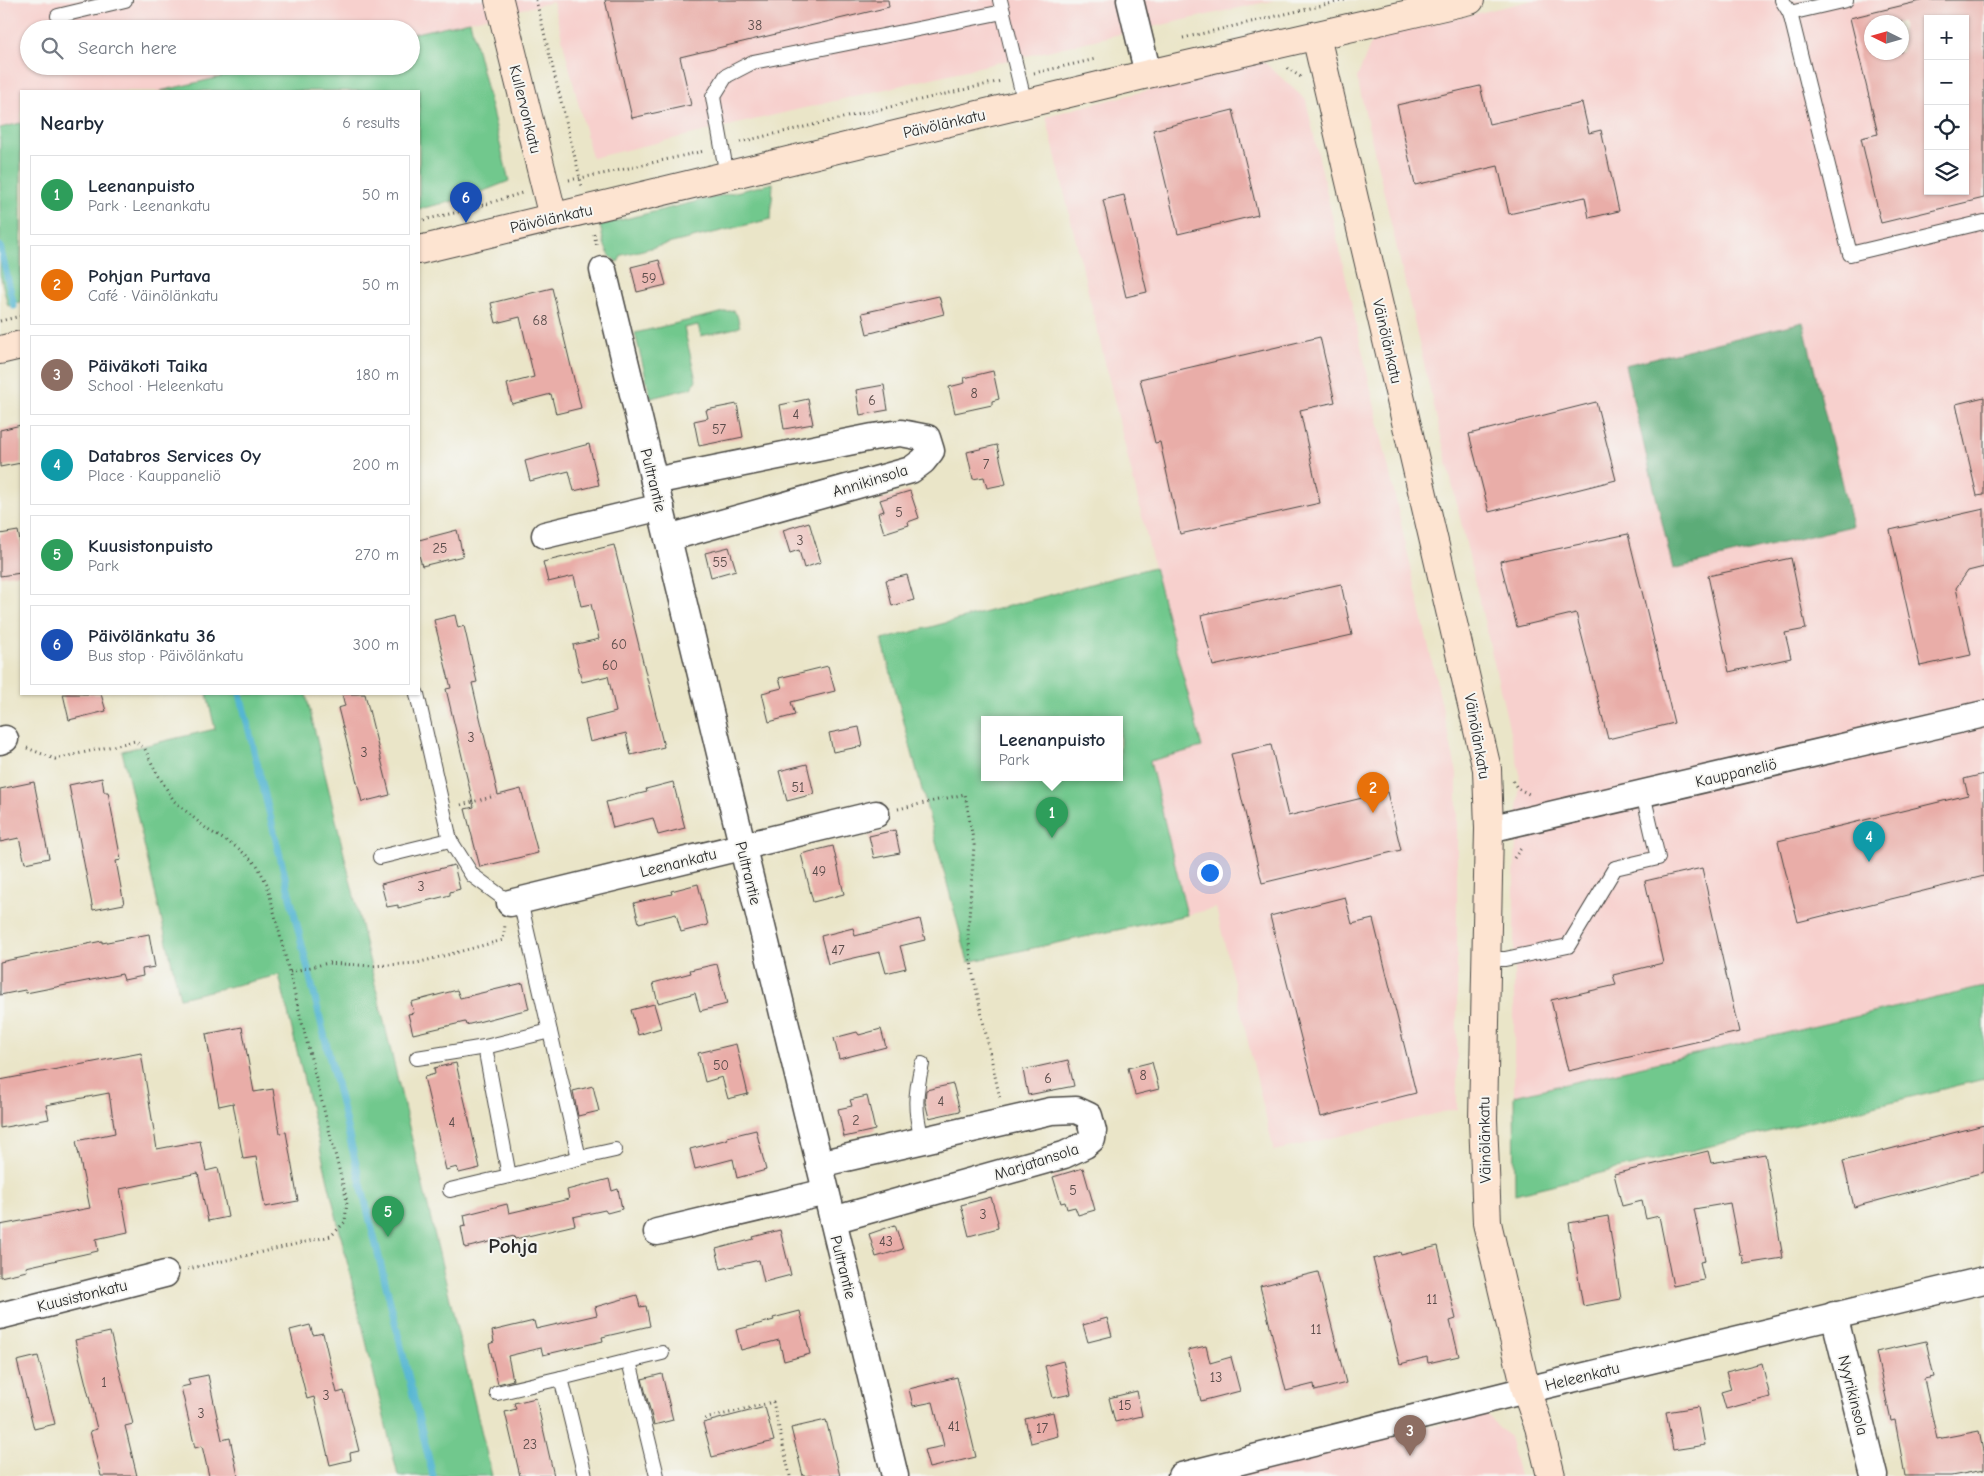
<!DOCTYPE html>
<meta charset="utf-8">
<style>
:root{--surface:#fff;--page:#f6f6f7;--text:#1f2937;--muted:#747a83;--line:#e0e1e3;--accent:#d1495b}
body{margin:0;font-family:"Comic Neue",sans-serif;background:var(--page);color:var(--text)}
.controls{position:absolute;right:15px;top:15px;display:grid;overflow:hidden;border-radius:0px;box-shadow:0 1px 4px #0004}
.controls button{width:45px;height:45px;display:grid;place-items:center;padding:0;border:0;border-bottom:1px solid var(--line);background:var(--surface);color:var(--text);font:25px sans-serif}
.compass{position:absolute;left:1864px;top:15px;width:45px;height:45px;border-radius:50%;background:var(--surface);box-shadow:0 1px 4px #0004;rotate:275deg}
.you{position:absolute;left:1209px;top:872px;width:18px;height:18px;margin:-12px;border:4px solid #fff;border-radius:50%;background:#1a73e8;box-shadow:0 0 0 8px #1a73e833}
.badge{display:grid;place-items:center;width:32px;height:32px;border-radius:50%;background:var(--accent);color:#fff;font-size:16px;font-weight:700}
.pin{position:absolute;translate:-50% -41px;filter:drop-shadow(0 1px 2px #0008)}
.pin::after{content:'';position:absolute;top:26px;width:18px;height:15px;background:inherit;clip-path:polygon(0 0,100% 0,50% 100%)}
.popup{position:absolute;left:981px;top:716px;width:142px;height:65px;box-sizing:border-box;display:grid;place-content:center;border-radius:0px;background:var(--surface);filter:drop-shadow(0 1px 4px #0005);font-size:16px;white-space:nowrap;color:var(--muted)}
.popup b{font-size:19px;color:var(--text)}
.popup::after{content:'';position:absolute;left:50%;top:100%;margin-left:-10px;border:10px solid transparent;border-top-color:var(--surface)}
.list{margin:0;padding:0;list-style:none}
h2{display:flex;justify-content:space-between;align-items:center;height:65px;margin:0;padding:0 20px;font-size:21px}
h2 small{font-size:16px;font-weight:400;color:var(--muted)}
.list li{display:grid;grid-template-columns:32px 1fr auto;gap:15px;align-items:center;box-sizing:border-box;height:80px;margin:0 10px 10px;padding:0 10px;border:1px solid var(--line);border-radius:0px}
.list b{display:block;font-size:19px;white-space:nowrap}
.list p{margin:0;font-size:16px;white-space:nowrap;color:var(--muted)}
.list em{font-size:16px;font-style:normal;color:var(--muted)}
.icon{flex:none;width:28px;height:28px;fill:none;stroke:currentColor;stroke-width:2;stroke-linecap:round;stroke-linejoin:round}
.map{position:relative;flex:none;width:1984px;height:1476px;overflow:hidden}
.search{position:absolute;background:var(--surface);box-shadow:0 1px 4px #0004;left:20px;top:20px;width:400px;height:55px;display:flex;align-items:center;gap:12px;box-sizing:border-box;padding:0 18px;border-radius:28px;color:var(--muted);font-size:19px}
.panel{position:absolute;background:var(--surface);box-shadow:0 1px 4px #0004;left:20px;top:90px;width:400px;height:605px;border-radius:0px}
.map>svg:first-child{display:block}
</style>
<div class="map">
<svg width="1984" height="1476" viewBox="0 0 1984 1476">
<rect width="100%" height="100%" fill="#f6f6f2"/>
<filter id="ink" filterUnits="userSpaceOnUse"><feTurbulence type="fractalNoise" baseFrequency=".02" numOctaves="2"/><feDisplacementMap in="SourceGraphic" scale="10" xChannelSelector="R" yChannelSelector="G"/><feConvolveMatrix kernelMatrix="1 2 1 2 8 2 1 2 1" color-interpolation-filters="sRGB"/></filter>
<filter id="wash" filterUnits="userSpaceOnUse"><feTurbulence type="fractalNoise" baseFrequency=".0096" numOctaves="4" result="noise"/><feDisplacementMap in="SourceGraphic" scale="20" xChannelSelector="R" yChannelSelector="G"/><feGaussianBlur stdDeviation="1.12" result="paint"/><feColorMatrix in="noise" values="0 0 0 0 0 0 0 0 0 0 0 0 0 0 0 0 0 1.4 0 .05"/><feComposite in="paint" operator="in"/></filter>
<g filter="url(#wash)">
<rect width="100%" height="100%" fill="#eae5c8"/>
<!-- built -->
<g fill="#f7d0cd" fill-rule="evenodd">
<path d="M0 0H1275L1107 37 592 158 553 2 411 34V29H29V66H269L160 91H21V123L0 128Z"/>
<path d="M1533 0H1984V987L1514 1096V878L1520 774 1357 78 1373 38ZM1928 19H1965V191H1928ZM1872 22H1902V52H1872Z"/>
<path d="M1263 61 1306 100 1457 773V1109L1274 1151 1216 908 1187 915 1150 761 1202 747 1154 567 1046 116Z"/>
<path d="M1486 1414 1509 1437 1519 1476H1222Z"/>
</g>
<!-- green -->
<g fill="#71c88d" stroke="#4e7a5c" fill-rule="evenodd">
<path d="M470 21 509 181 466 198 419 209V91H160L269 66H411V34Z"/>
<path d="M21 123V302L8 306 0 274V128Z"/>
<path d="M773 183 771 219 622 255 618 262C604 255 603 238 600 225Z"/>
<path d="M733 310 737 315 740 327 701 336 698 325 684 328 696 380 691 388 651 398 635 333Z"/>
<path d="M1154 567 1202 747 1150 761 1187 915 968 962 882 640ZM1120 719V777H984V719Z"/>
<path d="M207 694H306L492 1476H398L279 975 180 998 122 751 215 729Z"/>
<path d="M1984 987V1079L1515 1194 1514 1096Z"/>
</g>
<!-- forest -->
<path fill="#5cac78" stroke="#446c52" d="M1803 322 1852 526 1673 569 1625 365Z"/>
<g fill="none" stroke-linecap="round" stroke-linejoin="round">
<!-- stream -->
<g stroke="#54b6d2" stroke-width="7">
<path d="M0 246 14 306"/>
<path d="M240 694 433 1476"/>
</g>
</g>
<g id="blocks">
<!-- building -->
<g fill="#e9ada8" fill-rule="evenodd">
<path d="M605 0H888L889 7 680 57 691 105 632 118Z"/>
<path d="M1925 0H1984V198L1881 223 1861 138 1878 134 1850 18ZM1928 19H1965V191H1928ZM1872 22H1902V52H1872Z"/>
<path d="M1480 86 1489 124 1582 103 1589 133 1601 130 1619 211 1589 218 1585 197 1509 214 1498 166 1415 185 1397 105Z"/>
<path d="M1233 110 1258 215 1178 234 1153 130Z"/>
<path d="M1124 195 1147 292 1126 297 1103 200Z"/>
<path d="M659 260 666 285 637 292 631 267Z"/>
<path d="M552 288 581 408 556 414 551 394 512 404 507 384 534 377 520 317 496 323 491 303Z"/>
<path d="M939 296 944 314 867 334 862 313Z"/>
<path d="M1320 337 1335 402 1300 410 1320 503 1180 534 1160 442 1155 443 1140 379Z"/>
<path d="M993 371 999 399 992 401V405L955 413 949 387 965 383 964 378Z"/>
<path d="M884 385 888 410 860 415 856 390Z"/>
<path d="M1984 397V495L1977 496 1956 404Z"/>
<path d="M808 399 813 424 784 429 780 405Z"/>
<path d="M1596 402 1616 480 1489 512 1469 434Z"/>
<path d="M737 404 743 437 699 446 694 421 708 418 706 410Z"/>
<path d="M21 425V463L0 467V430Z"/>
<path d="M589 444 599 485 574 491 569 471 530 481 525 461Z"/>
<path d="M997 445 1006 484 987 488 984 477 973 479 967 452Z"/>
<path d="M910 491 919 518 908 522 909 525 884 533 878 513 884 511 880 500Z"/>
<path d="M1984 509V567L1968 571 1956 588 1971 655 1920 666 1890 530Z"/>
<path d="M809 522 821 562 804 568 799 550 790 553 783 530Z"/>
<path d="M457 530 463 556 422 566 419 555V540Z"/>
<path d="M18 531 21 546V573L0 576V534Z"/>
<path d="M1628 534 1674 723 1608 739 1576 613 1517 627 1500 561Z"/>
<path d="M614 545 664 747 631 755 626 733 590 742 585 720 616 712 608 676 582 682 573 645 599 639 591 604 581 606 574 576 548 582 543 562Z"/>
<path d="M729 547 736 570 711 577 705 553Z"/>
<path d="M1791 558 1806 629 1785 633 1791 658 1729 672 1708 576Z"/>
<path d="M907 575 914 600 892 606 886 580Z"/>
<path d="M1341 584 1352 635 1213 666 1201 615Z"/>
<path d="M455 615 458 628 464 626 477 682 472 683 498 795 521 789 538 853 480 867 465 809 474 807 446 689 451 688 434 620Z"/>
<path d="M828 666 835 691 791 702 795 715 769 722 762 693 782 688 779 678Z"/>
<path d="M63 694H101L106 711 69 720Z"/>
<path d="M342 694H365L390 795 362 802 338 708 345 706Z"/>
<path d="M859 727 863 746 833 752 829 733Z"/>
<path d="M1271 745 1288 816 1387 792 1401 850 1262 883 1231 754Z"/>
<path d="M807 764 814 794 787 801 779 771Z"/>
<path d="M1984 774V876L1798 922 1778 841 1968 795 1964 779Z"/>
<path d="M102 778 104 792H108L121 860 116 861 124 904 93 910 69 785Z"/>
<path d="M34 782 49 858 25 863 19 838 0 842V789Z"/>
<path d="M673 782 685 828 658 835 653 818 613 828 606 802 647 792 646 789Z"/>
<path d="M895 830 900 853 874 858 869 836Z"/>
<path d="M833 846 844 894 813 902 801 854Z"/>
<path d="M454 865 460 889 450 892V895L398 908V905L387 907 381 884Z"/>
<path d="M1702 868 1739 1032 1568 1071 1551 1000 1616 985 1613 975 1663 963 1645 881Z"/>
<path d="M698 884 708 925 681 932 676 914 639 923 634 903 672 894 671 891Z"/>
<path d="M1345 897 1352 924 1373 919 1416 1093 1321 1117 1270 916Z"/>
<path d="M920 919 925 940 900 946 906 968 886 973 880 952 828 964 821 936 853 928 855 936Z"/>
<path d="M149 934 155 967 142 969 143 976 124 980 122 974 26 993 25 990 0 995V962L102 941V943Z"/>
<path d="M717 964 727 1004 700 1011 695 993 658 1003 653 983 691 973 690 970Z"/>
<path d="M523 983 529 1009 466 1025 465 1022 413 1034 408 1014 414 1013 411 1002 457 990 460 998Z"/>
<path d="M654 1004 661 1028 638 1035 631 1010Z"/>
<path d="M242 1027 254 1092 273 1089 280 1133 286 1132 298 1201 265 1207 256 1157 243 1159 233 1103 219 1106 206 1034Z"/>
<path d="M881 1029 886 1047 839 1059 834 1038 857 1032 859 1035Z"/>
<path d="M736 1044 748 1094 728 1099 722 1077 705 1082 698 1053Z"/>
<path d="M141 1053 157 1149 200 1141 206 1171 218 1168 228 1217 208 1221 198 1173 120 1189 128 1232 96 1239 98 1251 26 1267 27 1271 0 1277V1225L90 1208 76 1141 115 1133 109 1093 46 1105 49 1119 0 1128V1080Z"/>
<path d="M1068 1060 1074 1086 1028 1095 1023 1070Z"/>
<path d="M1152 1062 1159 1089 1135 1095 1128 1068Z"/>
<path d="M456 1063 480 1168 459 1173 457 1167 446 1170 424 1077 435 1074 434 1068Z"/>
<path d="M953 1084 960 1111 929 1118 925 1102 926 1090Z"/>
<path d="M593 1086 599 1111 578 1116 573 1091Z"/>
<path d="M867 1096 875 1130 844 1137 838 1109 852 1106 850 1100Z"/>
<path d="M1984 1125V1172L1854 1207 1843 1161Z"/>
<path d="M756 1130 766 1170 737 1178 733 1159 695 1169 690 1149 728 1139 727 1137Z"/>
<path d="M1708 1151 1711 1163 1765 1154 1783 1258 1744 1264 1742 1255H1740L1730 1203 1694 1209 1705 1261 1700 1262 1704 1280 1673 1286 1659 1216 1646 1219 1642 1201 1622 1206 1614 1174Z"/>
<path d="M1083 1168 1095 1210 1078 1215 1075 1207 1067 1209 1065 1202 1061 1203 1053 1177Z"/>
<path d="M609 1179 612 1191 618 1189 622 1209 607 1213 605 1210 573 1217 575 1225 515 1239 514 1236 465 1248 461 1227 466 1226 464 1215 507 1204 509 1213 569 1199 567 1190Z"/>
<path d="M991 1197 998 1222H997L998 1228 969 1236 961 1205Z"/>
<path d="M1608 1216 1621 1299 1583 1306 1569 1223Z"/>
<path d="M895 1225 903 1249 876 1257 869 1234Z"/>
<path d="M780 1230 791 1275 764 1282 759 1260 721 1269 716 1249 754 1239 753 1237Z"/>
<path d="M1438 1246 1456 1319 1450 1321 1459 1356 1428 1363 1427 1357 1400 1364 1373 1259 1400 1252 1401 1255Z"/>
<path d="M1318 1272 1346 1383 1315 1391 1314 1384 1286 1391 1260 1286Z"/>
<path d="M637 1295 640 1307 646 1306 650 1326 602 1337 603 1341 543 1355 541 1348 508 1356 513 1380 498 1384 489 1344 494 1342 492 1331 534 1321 536 1329 597 1315 595 1307Z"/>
<path d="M800 1311 810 1354 784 1361 779 1340 741 1350 736 1330 774 1320 773 1318Z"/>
<path d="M1107 1318 1112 1336 1088 1342 1083 1325Z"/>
<path d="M310 1325 313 1335 323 1333 337 1393 344 1391 359 1451 350 1453 351 1460 330 1465 314 1397 307 1399 290 1330Z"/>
<path d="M110 1332 133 1424 125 1426 137 1476H101L90 1431 97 1429 75 1340Z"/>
<path d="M1926 1341 1934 1377 1924 1379 1937 1439 1979 1431 1984 1456V1470L1951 1476H1905L1895 1420 1891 1421 1876 1352Z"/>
<path d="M1206 1346 1210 1363 1231 1357 1240 1391 1201 1401 1188 1350Z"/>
<path d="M38 1356 55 1424 34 1429 17 1361Z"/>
<path d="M1063 1361 1071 1394 1053 1398 1045 1366Z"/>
<path d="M1762 1363 1770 1397 1726 1409 1721 1392 1731 1389 1726 1372Z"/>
<path d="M662 1374 673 1420 654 1425 642 1379Z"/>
<path d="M208 1375 222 1440 230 1438 238 1476H209L202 1446 195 1448 181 1387 190 1385 188 1379Z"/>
<path d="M957 1377 976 1457 929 1468 924 1450 944 1446 933 1402 913 1406 909 1389Z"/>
<path d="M1137 1391 1142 1416 1115 1422 1109 1398Z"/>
<path d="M536 1398 554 1476H520L505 1412 516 1409 514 1403Z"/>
<path d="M765 1407 774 1441 712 1457 703 1423Z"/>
<path d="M1698 1407 1705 1445 1673 1450 1666 1412Z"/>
<path d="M1053 1412 1058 1436 1031 1443 1025 1419Z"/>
<path d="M826 1420 840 1476H803L791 1428Z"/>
</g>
</g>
</g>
<g filter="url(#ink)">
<use href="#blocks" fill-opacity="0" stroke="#484743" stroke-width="1"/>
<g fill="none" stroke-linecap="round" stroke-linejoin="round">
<!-- lane casing -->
<g stroke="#484743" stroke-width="16">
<g id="lane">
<path d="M1000 0 1025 104"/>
<path d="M1782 0 1790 13 1846 0"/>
<path d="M1790 13 1850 254 1984 222"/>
<path d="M58 16 125 0"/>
<path d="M727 176 713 97 726 76 753 62 1003 12"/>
<path d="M417 694 450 840 472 875 510 903"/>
<path d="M380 857 450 840"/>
<path d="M520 901 579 1158 509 1176 485 1047 550 1031"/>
<path d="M1485 959H1505L1568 946 1615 868 1658 858 1643 794"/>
<path d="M417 1058 485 1047"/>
<path d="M922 1140C914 1109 915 1095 922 1064"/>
<path d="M579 1158 615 1150"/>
<path d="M450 1190 509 1176"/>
<path d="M629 1361 662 1353"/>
<path d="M497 1393 561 1378"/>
<path d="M585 1476 561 1378 629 1361 657 1476"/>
</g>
</g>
<!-- street casing -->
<g stroke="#484743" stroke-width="29">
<g id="street">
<path d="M1130 0 1148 74"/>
<path d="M603 270 895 1476"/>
<path d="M654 481 873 437 901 433 927 438 931 451 923 461 911 470 668 538"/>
<path d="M545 535 661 507"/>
<path d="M0 741 5 739"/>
<path d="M1489 829 1984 714"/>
<path d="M510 903 876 814"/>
<path d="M819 1164 1051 1111 1076 1110 1089 1116 1093 1131 1092 1139 1085 1145 1064 1155 833 1220"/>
<path d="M657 1232 826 1192"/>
<path d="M1834 1315 1874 1476"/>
<path d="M0 1316 165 1274"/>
<path d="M1181 1476 1526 1390 1984 1280"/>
</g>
</g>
<!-- secondary casing -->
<g stroke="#484743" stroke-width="30">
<g id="secondary">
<path d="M499 0 553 217"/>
<path d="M1316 36 1487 769 1489 829 1483 1119 1487 1223 1526 1390 1539 1427 1551 1476"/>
<path d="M419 250 1148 74 1470 0"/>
<path d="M0 350 21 345"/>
</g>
</g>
<!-- path -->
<g stroke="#484743" stroke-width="3" stroke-dasharray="1 4" stroke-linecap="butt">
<path d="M536 0 582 186"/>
<path d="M1183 38 1345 0"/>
<path d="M1287 68 1301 77"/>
<path d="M1034 73 1096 59"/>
<path d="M740 142 1001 81"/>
<path d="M569 180 607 173 704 151"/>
<path d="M419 221 467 210 522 193"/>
<path d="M594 234 597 247"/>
<path d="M0 321 21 316"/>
<path d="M27 748 55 759 135 741 145 749 155 770 174 801 208 830 238 848 257 865 267 884 347 1201 345 1222 331 1236 188 1269"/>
<path d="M1513 781 1517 788 1529 794"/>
<path d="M461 805 495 796"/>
<path d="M898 809 965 794 974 845 968 933 972 970 1000 1099"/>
<path d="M1514 858 1522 847"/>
<path d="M290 972 328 963 372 966 417 963 503 940 505 925"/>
<path d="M705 1419 773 1402 790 1476"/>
</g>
<!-- lane -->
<use href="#lane" stroke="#fff" stroke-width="14"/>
<!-- street -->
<use href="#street" stroke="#fff" stroke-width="26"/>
<!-- secondary -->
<use href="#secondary" stroke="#fde4d1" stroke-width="28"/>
</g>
</g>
<g text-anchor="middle" stroke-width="4" stroke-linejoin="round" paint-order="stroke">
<!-- number labels -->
<g font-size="14" fill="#5a4c4a">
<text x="755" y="30">38</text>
<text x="649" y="283">59</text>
<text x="540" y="325">68</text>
<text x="974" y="398">8</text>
<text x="872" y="405">6</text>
<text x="796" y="419">4</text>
<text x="719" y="434">57</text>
<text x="986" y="469">7</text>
<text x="899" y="517">5</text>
<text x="800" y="545">3</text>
<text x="440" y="553">25</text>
<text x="720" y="567">55</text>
<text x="619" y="649">60</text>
<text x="610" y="670">60</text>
<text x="471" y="742">3</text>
<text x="364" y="757">3</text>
<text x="798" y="792">51</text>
<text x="819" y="876">49</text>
<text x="421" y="891">3</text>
<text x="838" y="955">47</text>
<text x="721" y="1070">50</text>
<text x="1143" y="1080">8</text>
<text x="1048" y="1083">6</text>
<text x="941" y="1106">4</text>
<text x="856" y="1125">2</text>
<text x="452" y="1127">4</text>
<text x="1073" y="1195">5</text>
<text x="983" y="1219">3</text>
<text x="886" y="1246">43</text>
<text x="1432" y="1304">11</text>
<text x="1316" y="1334">11</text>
<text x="1216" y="1382">13</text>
<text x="104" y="1387">1</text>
<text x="326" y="1400">3</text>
<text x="1125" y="1410">15</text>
<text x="201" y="1418">3</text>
<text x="954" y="1431">41</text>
<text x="1042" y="1433">17</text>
<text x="530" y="1449">23</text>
</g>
<!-- street labels -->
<g font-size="16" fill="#2b2b2b" stroke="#f6f6f2">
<text transform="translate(526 109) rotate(76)" y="6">Kullervonkatu</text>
<text transform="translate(944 123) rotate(-13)" y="6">Päivölänkatu</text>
<text transform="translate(551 218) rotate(-13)" y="6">Päivölänkatu</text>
<text transform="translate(1388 341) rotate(77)" y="6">Väinölänkatu</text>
<text transform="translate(654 480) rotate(76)" y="6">Pultrantie</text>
<text transform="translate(870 480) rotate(-17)" y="6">Annikinsola</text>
<text transform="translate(1478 736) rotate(80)" y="6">Väinölänkatu</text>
<text transform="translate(1736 772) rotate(-13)" y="6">Kauppaneliö</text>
<text transform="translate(678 862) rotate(-14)" y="6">Leenankatu</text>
<text transform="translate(749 873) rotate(76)" y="6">Pultrantie</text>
<text transform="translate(1484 1140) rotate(-91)" y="6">Väinölänkatu</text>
<text transform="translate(1036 1161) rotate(-18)" y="6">Marjatansola</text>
<text transform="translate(844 1267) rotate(76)" y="6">Pultrantie</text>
<text transform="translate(82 1295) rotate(-14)" y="6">Kuusistonkatu</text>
<text transform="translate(1582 1376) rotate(-14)" y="6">Heleenkatu</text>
<text transform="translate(1854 1395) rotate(76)" y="6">Nyyrikinsola</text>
</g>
<!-- district labels -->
<g font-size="21" font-weight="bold" fill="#2b2b2b" stroke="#f6f6f2">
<text x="513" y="1253">Pohja</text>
</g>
</g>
</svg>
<div class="controls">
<button>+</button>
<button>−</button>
<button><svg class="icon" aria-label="locate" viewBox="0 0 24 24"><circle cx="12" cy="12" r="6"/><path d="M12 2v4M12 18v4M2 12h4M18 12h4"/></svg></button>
<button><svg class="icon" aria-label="layers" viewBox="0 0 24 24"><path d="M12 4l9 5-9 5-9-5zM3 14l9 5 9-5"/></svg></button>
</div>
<svg class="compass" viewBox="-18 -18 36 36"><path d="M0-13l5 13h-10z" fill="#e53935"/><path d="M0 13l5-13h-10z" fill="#747a83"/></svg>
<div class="you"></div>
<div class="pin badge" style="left:1052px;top:838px;background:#2e9e5b">1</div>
<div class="popup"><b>Leenanpuisto</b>Park</div>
<div class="pin badge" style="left:1373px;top:813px;background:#e8710a">2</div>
<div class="pin badge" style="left:1410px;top:1456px;background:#8d6e63">3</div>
<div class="pin badge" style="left:1869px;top:862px;background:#0f9aa8">4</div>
<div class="pin badge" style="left:388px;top:1237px;background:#2e9e5b">5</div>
<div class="pin badge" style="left:466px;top:223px;background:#1a4fb4">6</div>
<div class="search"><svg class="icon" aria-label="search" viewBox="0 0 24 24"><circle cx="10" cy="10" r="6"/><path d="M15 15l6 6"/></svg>Search here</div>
<section class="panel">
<h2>Nearby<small>6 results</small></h2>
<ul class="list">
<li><span class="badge" style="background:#2e9e5b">1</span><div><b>Leenanpuisto</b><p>Park · Leenankatu</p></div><em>50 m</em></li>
<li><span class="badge" style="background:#e8710a">2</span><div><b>Pohjan Purtava</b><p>Café · Väinölänkatu</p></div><em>50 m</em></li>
<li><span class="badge" style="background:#8d6e63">3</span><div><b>Päiväkoti Taika</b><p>School · Heleenkatu</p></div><em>180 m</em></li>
<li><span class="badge" style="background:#0f9aa8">4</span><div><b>Databros Services Oy</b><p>Place · Kauppaneliö</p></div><em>200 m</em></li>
<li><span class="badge" style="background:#2e9e5b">5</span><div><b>Kuusistonpuisto</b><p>Park</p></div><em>270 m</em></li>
<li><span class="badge" style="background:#1a4fb4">6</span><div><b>Päivölänkatu 36</b><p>Bus stop · Päivölänkatu</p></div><em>300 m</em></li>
</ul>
</section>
</div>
